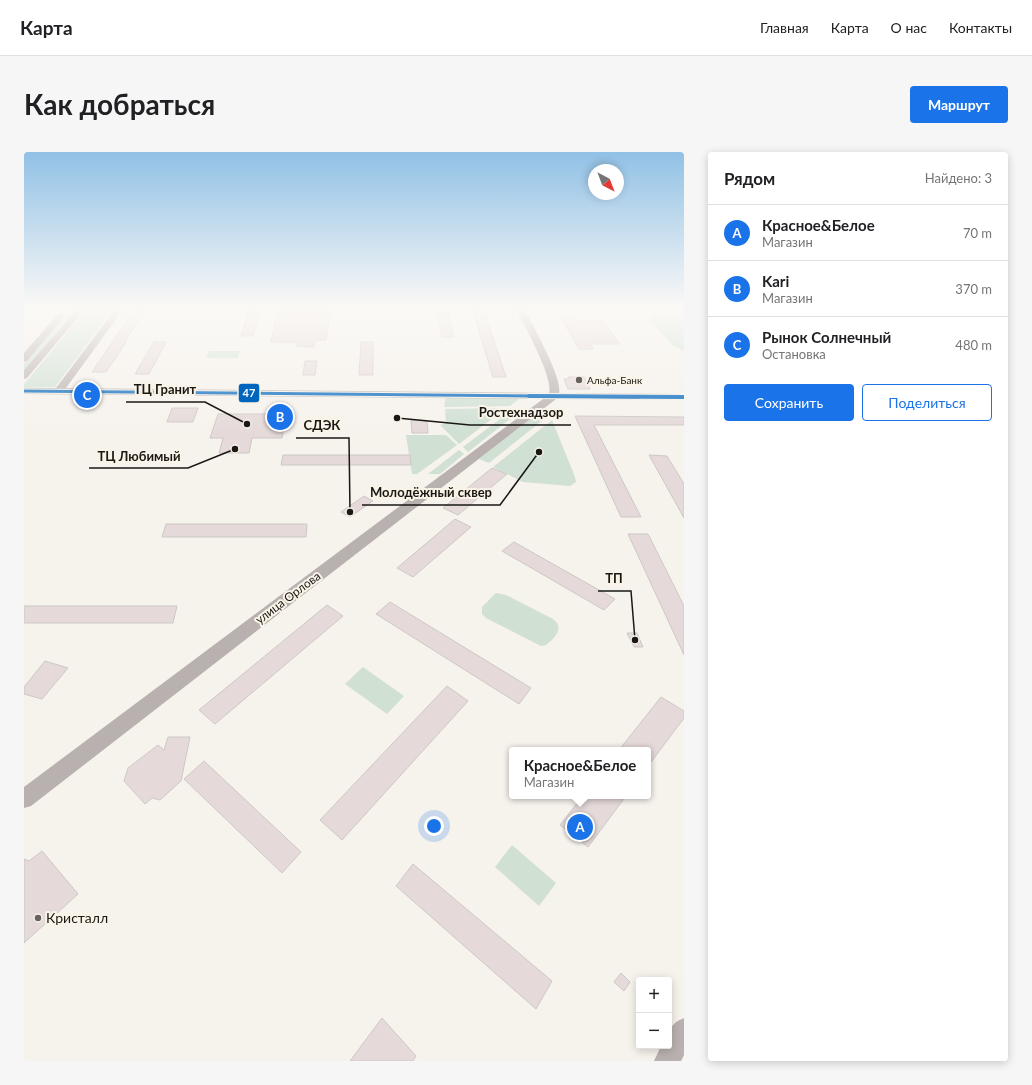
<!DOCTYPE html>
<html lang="ru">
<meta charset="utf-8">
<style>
:root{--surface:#fff;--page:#f6f6f6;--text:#202124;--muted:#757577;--line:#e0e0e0;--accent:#1a73e8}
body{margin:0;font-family:Lato,sans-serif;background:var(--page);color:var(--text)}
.controls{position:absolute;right:12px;bottom:12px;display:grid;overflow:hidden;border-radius:4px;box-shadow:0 2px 10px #0003}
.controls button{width:36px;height:36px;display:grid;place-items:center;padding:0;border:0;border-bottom:1px solid var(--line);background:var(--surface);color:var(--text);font:20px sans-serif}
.compass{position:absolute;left:564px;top:12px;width:36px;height:36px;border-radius:50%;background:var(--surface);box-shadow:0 2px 10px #0003;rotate:138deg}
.you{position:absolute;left:410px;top:674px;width:14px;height:14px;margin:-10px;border:3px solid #fff;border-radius:50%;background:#1a73e8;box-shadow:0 0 0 6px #1a73e833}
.badge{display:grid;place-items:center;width:26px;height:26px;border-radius:50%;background:var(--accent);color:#fff;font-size:13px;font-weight:700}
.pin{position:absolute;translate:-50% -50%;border:2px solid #fff;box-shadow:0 1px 4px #0006}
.popup{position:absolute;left:485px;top:595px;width:142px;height:52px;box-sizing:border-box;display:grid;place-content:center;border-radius:4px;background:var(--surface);filter:drop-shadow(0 1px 3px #0005);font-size:13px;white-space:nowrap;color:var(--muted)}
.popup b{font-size:15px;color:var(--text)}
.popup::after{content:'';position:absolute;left:50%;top:100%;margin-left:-8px;border:8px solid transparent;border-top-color:var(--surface)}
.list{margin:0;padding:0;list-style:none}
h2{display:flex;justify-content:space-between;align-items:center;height:52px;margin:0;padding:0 16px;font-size:17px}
h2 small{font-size:13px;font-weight:400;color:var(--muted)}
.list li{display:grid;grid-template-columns:26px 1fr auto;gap:12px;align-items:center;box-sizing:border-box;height:56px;padding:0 16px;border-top:1px solid var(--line)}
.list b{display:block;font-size:15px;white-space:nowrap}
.list p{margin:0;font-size:13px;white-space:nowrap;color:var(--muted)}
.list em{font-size:13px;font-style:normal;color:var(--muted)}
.actions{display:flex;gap:8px;padding:12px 16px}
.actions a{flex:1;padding:9px 0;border:1px solid var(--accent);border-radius:4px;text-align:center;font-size:14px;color:var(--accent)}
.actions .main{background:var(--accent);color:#fff}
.map{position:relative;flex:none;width:660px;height:909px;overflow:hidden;border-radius:4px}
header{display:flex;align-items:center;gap:24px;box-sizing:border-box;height:56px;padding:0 20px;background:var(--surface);border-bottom:1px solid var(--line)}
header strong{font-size:19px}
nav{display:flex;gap:22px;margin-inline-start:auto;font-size:14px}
.intro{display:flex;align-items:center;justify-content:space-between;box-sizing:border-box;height:96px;padding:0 24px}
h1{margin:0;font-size:28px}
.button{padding:10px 18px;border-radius:4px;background:var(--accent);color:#fff;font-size:14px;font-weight:700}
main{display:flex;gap:24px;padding:0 24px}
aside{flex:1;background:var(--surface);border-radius:4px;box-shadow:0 2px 10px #0003}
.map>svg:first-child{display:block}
</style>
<header>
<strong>Карта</strong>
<nav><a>Главная</a><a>Карта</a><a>О нас</a><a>Контакты</a></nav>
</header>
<div class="intro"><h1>Как добраться</h1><a class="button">Маршрут</a></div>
<main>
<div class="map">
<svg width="660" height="909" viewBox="0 0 660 909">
<rect width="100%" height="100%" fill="#f6f2ec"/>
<!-- green -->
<g fill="#d0e0d3">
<path d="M50 155H54L0 218V212Z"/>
<path d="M65 155H91L31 235 0 236V232Z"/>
<path d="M631 162 649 163 660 168V199L649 194 626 168 628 163Z"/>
<path d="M185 199H216L214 206H182Z"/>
<path d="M422 245H491L495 247 486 254 420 255Z"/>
<path d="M482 256 435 292 416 273 422 271 421 257Z"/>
<path d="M489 257 496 259 444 300 439 295Z"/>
<path d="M510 264 519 268 465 311 455 307Z"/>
<path d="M528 268 551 325 552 330 546 334 499 330 469 315Z"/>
<path d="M382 283H422L433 293 393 322H388Z"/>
<path d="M435 298 440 302 416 322H404Z"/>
<path d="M472 441 482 443 529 467C541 476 531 486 522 493L517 494 462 466 458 462V455Z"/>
<path d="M339 515 380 544 363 562 321 532Z"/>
<path d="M488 693 532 731 515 754 471 715Z"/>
</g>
<!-- building -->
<g fill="#e5d9d9" stroke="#ccc8c6">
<path d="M112 155H124L101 189H103L82 220H68Z"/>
<path d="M448 156H459L482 225H469Z"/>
<path d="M254 157H307L302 188H291L290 195 272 194 273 190H247Z"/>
<path d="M225 158H236L229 184H217Z"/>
<path d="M412 159H423L430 185H418Z"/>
<path d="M536 164H549L552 169H579L596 192H566L569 197H555Z"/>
<path d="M130 190H142L125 222H111Z"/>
<path d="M337 190H349V223H335Z"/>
<path d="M281 209H293L291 223H279Z"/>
<path d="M544 225H560L566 237H544L540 227H545Z"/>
<path d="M148 256H174L169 270H143Z"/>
<path d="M194 262H262L258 286H228L225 301H195L199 286H186Z"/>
<path d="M551 264 660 265V273H570L617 365H597Z"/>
<path d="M387 268 403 269 404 281H388Z"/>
<path d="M259 303H386L387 313H257Z"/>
<path d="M625 303 643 304 660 332V366Z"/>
<path d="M468 316 483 322 434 363 419 356Z"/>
<path d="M340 344 349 349 326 365 317 360Z"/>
<path d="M431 367 447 375 389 425 373 416Z"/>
<path d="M142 372H283L282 385H138Z"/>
<path d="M604 382H624L660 454V503Z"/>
<path d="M490 390 591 447 580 458 478 399Z"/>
<path d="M366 450 507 536 495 552 352 462Z"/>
<path d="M303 453 319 464 191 572 175 558Z"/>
<path d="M0 454H153L149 471H0Z"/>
<path d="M603 481H613L619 495H610Z"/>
<path d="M21 509 44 516 18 547 0 542V535Z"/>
<path d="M423 534 444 549 318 688 296 668Z"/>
<path d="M637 545 660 559V566L624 614V598H595Z"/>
<path d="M144 585H166L157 629 136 648 128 646 121 652 100 629 104 616 134 593 140 598Z"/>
<path d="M180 609 277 700 258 721 160 627Z"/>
<path d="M559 644H602L564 695 536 673Z"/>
<path d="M18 699 54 742 0 791V707L5 709Z"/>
<path d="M389 712 528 829 512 857 372 734Z"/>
<path d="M597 821 606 830 600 839 590 830Z"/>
<path d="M358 866 392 904 389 909H326Z"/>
</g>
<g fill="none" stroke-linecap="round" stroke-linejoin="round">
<!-- minor -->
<g fill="#b9b1af" fill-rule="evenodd">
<path d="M55 155H63L3 226 0 227V218Z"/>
<path d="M93 155H101L42 236 525 241C530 226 499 171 491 155H499C507 170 539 226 535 241L660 242V248L532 247 7 654 0 656V635L519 247 0 242V236H32Z"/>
<path d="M34 162H37L41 164 3 209 0 210V201Z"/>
<path d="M660 866V903L657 909H630L637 894H645C645 879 645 872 660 866Z"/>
</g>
<!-- bus-1-far1 casing -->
<g stroke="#faf3e8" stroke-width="5">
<path id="bus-1-far1" d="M0 239 615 245"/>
</g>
<!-- bus-1 casing -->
<g stroke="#faf3e8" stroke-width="6">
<path id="bus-1" d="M505 244 660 245"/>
</g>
<!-- bus-1-far1 -->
<use href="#bus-1-far1" stroke="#0065bd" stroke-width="3"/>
<!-- bus-1 -->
<use href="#bus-1" stroke="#0065bd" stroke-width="4"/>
</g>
<!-- sky -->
<linearGradient id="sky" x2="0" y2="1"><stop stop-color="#91c1e6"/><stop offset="0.55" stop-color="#fbf9f6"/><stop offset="1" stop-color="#fbf9f6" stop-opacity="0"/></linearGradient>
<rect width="660" height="282" fill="url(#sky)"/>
<!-- markers -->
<g fill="#676460" stroke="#faf3e8" stroke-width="1.5">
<circle cx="555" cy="228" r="4"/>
<circle cx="14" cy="766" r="4"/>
</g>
<g text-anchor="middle" stroke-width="4" stroke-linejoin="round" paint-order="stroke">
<!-- far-poi labels -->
<g font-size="10" fill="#1a1814" stroke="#faf3e8" text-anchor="start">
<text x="563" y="232">Альфа-Банк</text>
</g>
<!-- street labels -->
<g font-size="12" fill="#1a1814" stroke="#faf3e8">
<text transform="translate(264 446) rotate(-37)" y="4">улица Орлова</text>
</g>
<!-- near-poi labels -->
<g font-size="14" fill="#1a1814" stroke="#faf3e8" text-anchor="start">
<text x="22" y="771">Кристалл</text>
</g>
</g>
<!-- callouts -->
<path fill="none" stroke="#1a1814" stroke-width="1.5" d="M223 272L181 250H102M373 266L446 273H547M326 360L325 286H272M211 297L164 316H65M515 300L476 353H338M611 488L607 439H574"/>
<g fill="#1a1814" stroke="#faf3e8" stroke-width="1.5">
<circle cx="223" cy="272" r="4"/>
<circle cx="373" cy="266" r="4"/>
<circle cx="326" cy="360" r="4"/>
<circle cx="211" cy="297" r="4"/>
<circle cx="515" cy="300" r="4"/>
<circle cx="611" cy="488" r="4"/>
</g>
<g font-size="13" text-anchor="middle" font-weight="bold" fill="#1a1814" stroke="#faf3e8" stroke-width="4" stroke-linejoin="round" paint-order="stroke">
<text x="141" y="242">ТЦ Гранит</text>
<text x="497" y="265">Ростехнадзор</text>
<text x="298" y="278">СДЭК</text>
<text x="115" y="309">ТЦ Любимый</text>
<text x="407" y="345">Молодёжный сквер</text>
<text x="590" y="431">ТП</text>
</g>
<rect stroke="#faf3e8" stroke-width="1.5" x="214" y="231" width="22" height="20" rx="4" fill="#0065bd"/>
<g font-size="11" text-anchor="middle" font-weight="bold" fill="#fff">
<text x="225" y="245">47</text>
</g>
</svg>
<div class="controls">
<button>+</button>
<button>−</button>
</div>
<svg class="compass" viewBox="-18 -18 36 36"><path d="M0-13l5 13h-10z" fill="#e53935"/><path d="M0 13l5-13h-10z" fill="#757577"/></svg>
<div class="you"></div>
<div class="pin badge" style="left:556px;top:675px">A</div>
<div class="popup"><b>Красное&amp;Белое</b>Магазин</div>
<div class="pin badge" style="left:256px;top:265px">B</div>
<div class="pin badge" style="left:63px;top:243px">C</div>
</div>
<aside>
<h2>Рядом<small>Найдено: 3</small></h2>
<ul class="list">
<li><span class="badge">A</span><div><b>Красное&amp;Белое</b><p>Магазин</p></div><em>70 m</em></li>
<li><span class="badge">B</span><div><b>Kari</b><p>Магазин</p></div><em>370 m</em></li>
<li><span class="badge">C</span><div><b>Рынок Солнечный</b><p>Остановка</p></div><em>480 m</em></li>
</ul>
<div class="actions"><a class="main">Сохранить</a><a>Поделиться</a></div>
</aside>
</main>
